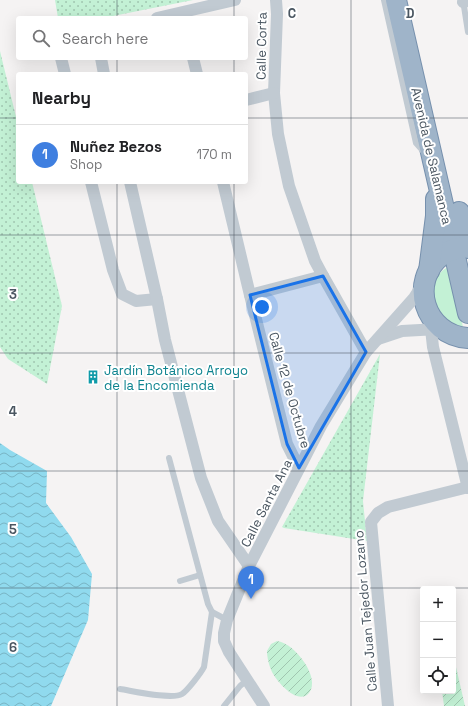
<!DOCTYPE html>
<meta charset="utf-8">
<style>
:root{--surface:#fff;--page:#f6f6f6;--text:#202124;--muted:#757577;--line:#e0e0e0;--accent:#db2777}
body{margin:0;font-family:"Space Grotesk",sans-serif;background:var(--page);color:var(--text)}
.controls{position:absolute;right:12px;bottom:12px;display:grid;overflow:hidden;border-radius:4px;box-shadow:0 4px 16px #0002}
.controls button{width:36px;height:36px;display:grid;place-items:center;padding:0;border:0;border-bottom:1px solid var(--line);background:var(--surface);color:var(--text);font:20px sans-serif}
.you{position:absolute;left:262px;top:307px;width:14px;height:14px;margin:-10px;border:3px solid #fff;border-radius:50%;background:#1a73e8;box-shadow:0 0 0 6px #1a73e833}
.badge{display:grid;place-items:center;width:26px;height:26px;border-radius:50%;background:var(--accent);color:#fff;font-size:13px;font-weight:700}
.pin{position:absolute;translate:-50% -33px;filter:drop-shadow(0 1px 2px #0008)}
.pin::after{content:'';position:absolute;top:21px;width:14px;height:12px;background:inherit;clip-path:polygon(0 0,100% 0,50% 100%)}
.list{margin:0;padding:0;list-style:none}
h2{display:flex;justify-content:space-between;align-items:center;height:52px;margin:0;padding:0 16px;font-size:17px}
h2 small{font-size:13px;font-weight:400;color:var(--muted)}
.list li{display:grid;grid-template-columns:26px 1fr auto;gap:12px;align-items:center;box-sizing:border-box;height:60px;padding:0 16px;border-top:1px solid var(--line)}
.list b{display:block;font-size:15px;white-space:nowrap}
.list p{margin:0;font-size:13px;white-space:nowrap;color:var(--muted)}
.list em{font-size:13px;font-style:normal;color:var(--muted)}
.icon{flex:none;width:22px;height:22px;fill:none;stroke:currentColor;stroke-width:2;stroke-linecap:round;stroke-linejoin:round}
.map{position:relative;flex:none;width:468px;height:706px;overflow:hidden}
.search{position:absolute;background:var(--surface);box-shadow:0 4px 16px #0002;left:16px;top:16px;width:232px;height:44px;display:flex;align-items:center;gap:10px;box-sizing:border-box;padding:0 14px;border-radius:4px;color:var(--muted);font-size:15px}
.panel{position:absolute;background:var(--surface);box-shadow:0 4px 16px #0002;left:16px;top:72px;width:232px;height:112px;border-radius:4px}
.map>svg:first-child{display:block}
</style>
<div class="map">
<svg width="468" height="706" viewBox="0 0 468 706">
<defs>
<pattern id="park-dots" width="8" height="8" patternUnits="userSpaceOnUse"><rect width="8" height="8" fill="#c3f1d5"/><path d="M2 2h.1M6 6h.1" fill="none" stroke="#a0c6b0" stroke-width="1.8" stroke-linecap="round"/></pattern>
<pattern id="garden-furrows" width="10" height="10" patternUnits="userSpaceOnUse"><rect width="10" height="10" fill="#c3f1d5"/><path d="M-1 1l2-2M0 10L10 0M9 11l2-2" fill="none" stroke="#a0c6b0"/></pattern>
<pattern id="water-waves" width="16" height="10" patternUnits="userSpaceOnUse"><rect width="16" height="10" fill="#90daee"/><path d="M0 5q4-4 8 0t8 0" fill="none" stroke="#78b4c4"/></pattern>
</defs>
<rect width="100%" height="100%" fill="#f5f3f3"/>
<!-- grass -->
<path fill="#c3f1d5" d="M449 266 463 327C457 325 449 323 444 317 433 305 429 284 442 271 444 269 447 268 449 266Z"/>
<!-- park -->
<g fill="url(#park-dots)">
<path d="M55 0H193L103 18H58Z"/>
<path d="M0 51 18 125V182H32L62 306 47 384 8 359 0 347Z"/>
<path d="M380 354 363 501 367 541 284 528 282 527Z"/>
</g>
<!-- garden -->
<g fill="url(#garden-furrows)">
<path d="M277 641C295 643 321 678 309 693 298 706 277 682 272 672 269 666 267 657 267 651L271 644Z"/>
<path d="M453 654 465 706H444L442 691H453Z"/>
</g>
<!-- water -->
<path fill="url(#water-waves)" d="M0 443 10 450 47 471 46 503 71 537 92 574 88 620 51 706H0Z"/>
<g fill="none" stroke-linecap="round" stroke-linejoin="round">
<!-- trunk casing -->
<g stroke="#7690ad" stroke-width="22">
<g id="trunk">
<path d="M396 0 468 313"/>
<path d="M459 212 468 248"/>
<path d="M465 246C457 248 449 250 442 255 408 281 424 335 468 338"/>
<path d="M429 271 436 216V199"/>
</g>
</g>
<!-- service -->
<g stroke="#c1cad2" stroke-width="6">
<path d="M384 0 416 143 424 152"/>
<path d="M463 0 468 32"/>
<path d="M169 458 208 604 212 612 227 620"/>
<path d="M180 581 200 575"/>
<path d="M120 689C133 691 172 700 182 694 187 691 201 673 204 667L212 612"/>
<path d="M224 706 240 686 247 680"/>
</g>
<!-- minor -->
<g stroke="#c1cad2" stroke-width="12">
<path d="M276 0 277 14 274 93 278 134 289 186 315 261 323 276 366 352"/>
<path d="M463 2 468 1"/>
<path d="M157 18 235 0"/>
<path d="M61 58 65 74"/>
<path d="M101 58 104 74"/>
<path d="M193 58 197 74"/>
<path d="M246 100 274 93"/>
<path d="M91 182 113 270 122 294 136 301 157 299"/>
<path d="M130 182 157 299 165 340 201 478 218 521 249 566"/>
<path d="M223 182 250 295 287 444 299 468"/>
<path d="M250 295 323 276"/>
<path d="M431 329 433 347 468 488"/>
<path d="M378 339 402 331 438 329"/>
<path d="M264 706 229 652 224 641V633L227 620 249 566 321 426 366 352 414 298 423 284"/>
<path d="M388 706 371 522 378 513 388 507 468 487"/>
</g>
<!-- trunk -->
<use href="#trunk" stroke="#9fb4c9" stroke-width="20"/>
</g>
<!-- marked area -->
<path fill="#1a73e8" fill-opacity="0.2" stroke="#1a73e8" stroke-width="3" stroke-linejoin="round" d="M323 276 366 352 299 468 287 444 250 295Z"/>
<!-- grid -->
<path fill="none" stroke="#4a5661" stroke-width="1" stroke-opacity="0.55" d="M117 0V18M234 0V18M351 0V706M117 58V74M234 58V74M0 118H18M246 118H468M117 182V706M234 182V706M0 235H468M0 353H468M0 471H468M0 588H468"/>
<!-- icons -->
<defs>
<g id="building-bare" transform="scale(1.08)"><path d="M-4-6H4V6H1V3H-1V6H-4ZM-2.5-4.3h1.7v1.8h-1.7ZM.8-4.3h1.7v1.8H.8ZM-2.5-1h1.7V.8h-1.7ZM.8-1h1.7V.8H.8Z" fill="#0f9aa8" stroke="#fff" stroke-width="2.5" paint-order="stroke"/></g>
</defs>
<g fill-rule="evenodd">
<use href="#building-bare" x="93" y="377"/>
</g>
<g text-anchor="middle" stroke-width="4" stroke-linejoin="round" paint-order="stroke">
<!-- street labels -->
<g font-size="13" fill="#4a5661" stroke="#fff">
<text transform="translate(261 46) rotate(-89)" y="5">Calle Corta</text>
<text transform="translate(432 156) rotate(77)" y="5">Avenida de Salamanca</text>
<text transform="translate(290 390) rotate(74)" y="5">Calle 12 de Octubre</text>
<text transform="translate(266 503) rotate(-63)" y="5">Calle Santa Ana</text>
<text transform="translate(365 611) rotate(-95)" y="5">Calle Juan Tejedor Lozano</text>
</g>
<!-- culture labels -->
<g font-size="13" fill="#0d838f" stroke="#fff" text-anchor="start">
<text x="104" y="375">Jardín Botánico Arroyo<tspan x="104" dy="15">de la Encomienda</tspan></text>
</g>
</g>
<g font-size="13" text-anchor="middle" font-weight="bold" fill="#4a5661" stroke="#fff" stroke-width="4" stroke-linejoin="round" paint-order="stroke">
<text x="292" y="18">C</text>
<text x="410" y="18">D</text>
<text x="13" y="299">3</text>
<text x="13" y="416">4</text>
<text x="13" y="534">5</text>
<text x="13" y="652">6</text>
</g>
</svg>
<div class="controls">
<button>+</button>
<button>−</button>
<button><svg class="icon" aria-label="locate" viewBox="0 0 24 24"><circle cx="12" cy="12" r="6"/><path d="M12 2v4M12 18v4M2 12h4M18 12h4"/></svg></button>
</div>
<div class="you"></div>
<div class="pin badge" style="left:251px;top:599px;background:#3f7fe0">1</div>
<div class="search"><svg class="icon" aria-label="search" viewBox="0 0 24 24"><circle cx="10" cy="10" r="6"/><path d="M15 15l6 6"/></svg>Search here</div>
<section class="panel">
<h2>Nearby<small></small></h2>
<ul class="list">
<li><span class="badge" style="background:#3f7fe0">1</span><div><b>Nuñez Bezos</b><p>Shop</p></div><em>170 m</em></li>
</ul>
</section>
</div>
